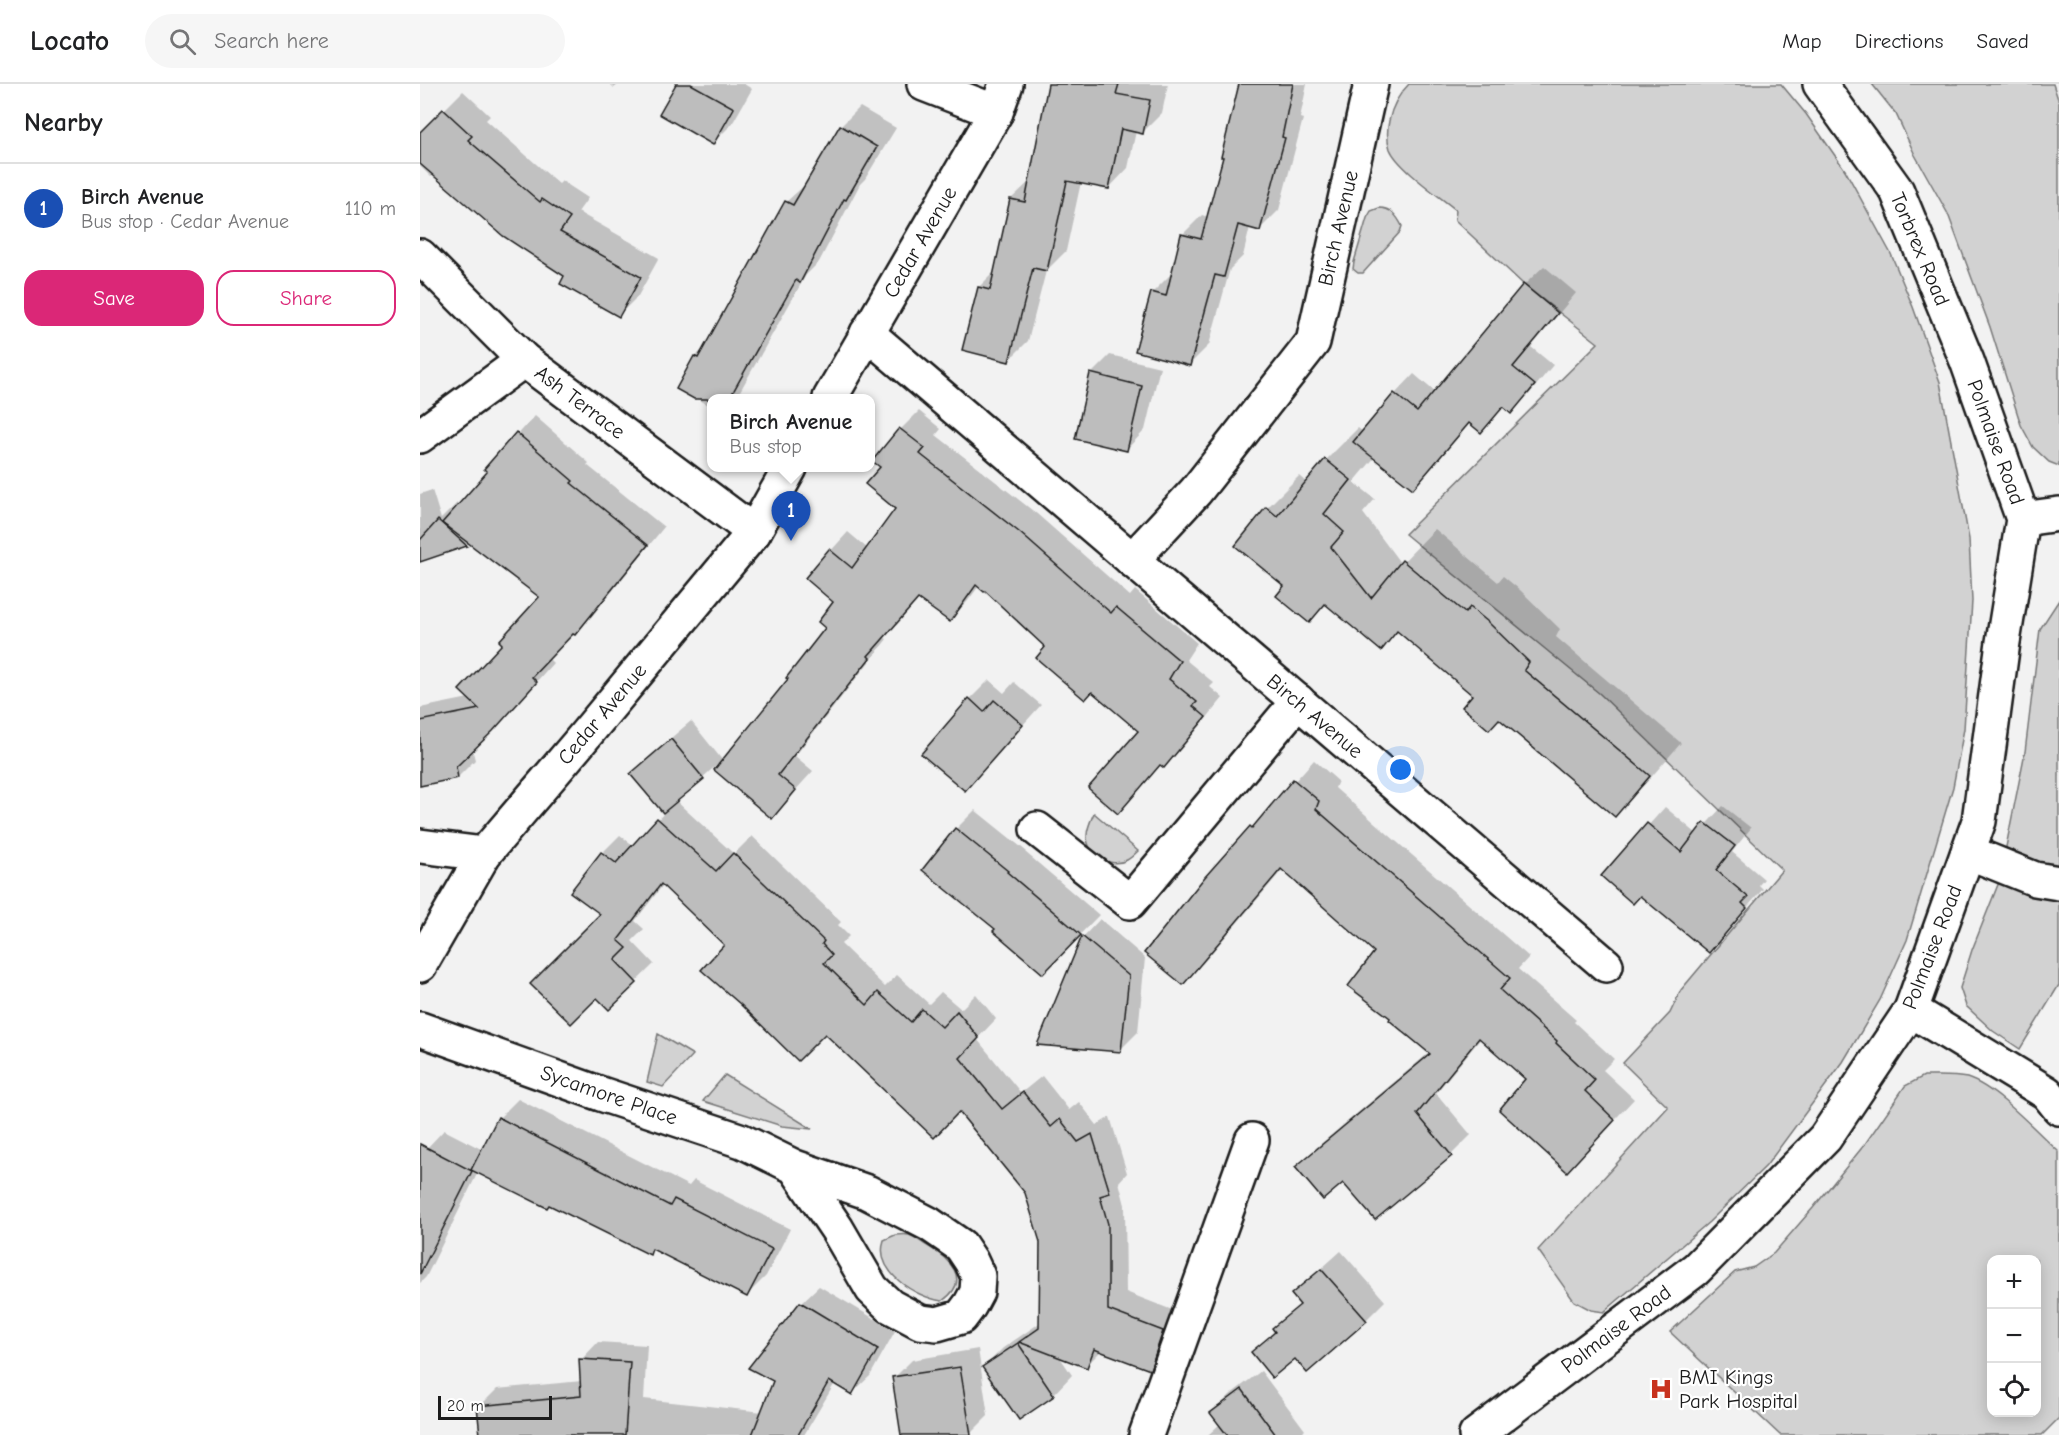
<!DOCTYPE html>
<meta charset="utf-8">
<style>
:root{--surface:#fff;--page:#f6f6f6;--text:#202124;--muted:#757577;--line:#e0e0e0;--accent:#db2777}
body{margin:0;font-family:"Comic Neue",sans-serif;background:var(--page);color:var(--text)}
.controls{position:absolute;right:18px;bottom:18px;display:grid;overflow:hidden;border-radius:12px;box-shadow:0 3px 15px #0003}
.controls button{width:54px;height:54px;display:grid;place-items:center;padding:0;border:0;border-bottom:2px solid var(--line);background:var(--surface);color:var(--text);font:30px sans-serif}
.scale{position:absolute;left:18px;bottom:15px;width:114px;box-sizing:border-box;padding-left:6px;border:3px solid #1c1c1c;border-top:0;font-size:16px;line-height:21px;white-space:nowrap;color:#1c1c1c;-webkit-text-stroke:4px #fff;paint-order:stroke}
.you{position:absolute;left:981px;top:686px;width:21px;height:21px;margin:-15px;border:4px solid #fff;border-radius:50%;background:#1a73e8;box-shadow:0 0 0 9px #1a73e833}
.badge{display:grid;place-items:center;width:39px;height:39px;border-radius:50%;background:var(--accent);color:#fff;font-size:20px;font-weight:700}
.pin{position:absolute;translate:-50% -50px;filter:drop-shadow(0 2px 3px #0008)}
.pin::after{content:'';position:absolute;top:32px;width:21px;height:18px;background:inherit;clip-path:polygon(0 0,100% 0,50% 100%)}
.popup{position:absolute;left:287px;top:310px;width:168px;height:78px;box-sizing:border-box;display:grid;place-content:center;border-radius:12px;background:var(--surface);filter:drop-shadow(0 2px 4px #0005);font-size:20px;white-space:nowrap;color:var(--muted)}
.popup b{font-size:22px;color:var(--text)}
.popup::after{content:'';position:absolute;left:50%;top:100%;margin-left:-12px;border:12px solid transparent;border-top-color:var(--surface)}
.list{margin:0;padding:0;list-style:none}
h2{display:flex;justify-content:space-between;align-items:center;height:78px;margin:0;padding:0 24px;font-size:26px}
h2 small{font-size:20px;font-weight:400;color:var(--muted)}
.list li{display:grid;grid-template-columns:39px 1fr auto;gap:18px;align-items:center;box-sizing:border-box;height:90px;padding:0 24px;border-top:2px solid var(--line)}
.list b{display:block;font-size:22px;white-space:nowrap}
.list p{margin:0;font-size:20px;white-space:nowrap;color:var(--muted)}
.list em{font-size:20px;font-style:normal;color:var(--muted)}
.actions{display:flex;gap:12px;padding:18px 24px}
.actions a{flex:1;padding:14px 0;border:2px solid var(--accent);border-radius:18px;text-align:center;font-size:21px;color:var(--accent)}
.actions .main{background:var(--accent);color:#fff}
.icon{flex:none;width:33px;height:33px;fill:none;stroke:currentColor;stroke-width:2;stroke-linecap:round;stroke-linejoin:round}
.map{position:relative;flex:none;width:1639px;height:1351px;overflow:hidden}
header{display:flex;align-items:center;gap:36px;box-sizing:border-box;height:84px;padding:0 30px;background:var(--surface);border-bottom:2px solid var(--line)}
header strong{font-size:28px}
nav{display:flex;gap:33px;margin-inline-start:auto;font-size:21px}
.search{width:420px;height:54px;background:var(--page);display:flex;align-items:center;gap:15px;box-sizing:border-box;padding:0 21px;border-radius:33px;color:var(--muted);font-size:22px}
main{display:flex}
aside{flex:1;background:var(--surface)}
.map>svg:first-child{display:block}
</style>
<header>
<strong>Locato</strong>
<div class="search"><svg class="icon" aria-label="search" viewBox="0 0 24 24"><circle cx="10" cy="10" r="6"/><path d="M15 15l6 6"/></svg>Search here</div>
<nav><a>Map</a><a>Directions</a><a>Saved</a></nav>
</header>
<main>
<aside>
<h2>Nearby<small></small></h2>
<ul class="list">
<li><span class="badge" style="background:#1a4fb4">1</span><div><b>Birch Avenue</b><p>Bus stop · Cedar Avenue</p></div><em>110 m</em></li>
</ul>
<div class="actions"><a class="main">Save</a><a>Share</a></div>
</aside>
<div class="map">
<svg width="1639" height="1351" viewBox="0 0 1639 1351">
<rect width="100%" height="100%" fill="#f2f2f2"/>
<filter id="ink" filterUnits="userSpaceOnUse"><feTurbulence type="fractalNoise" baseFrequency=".0167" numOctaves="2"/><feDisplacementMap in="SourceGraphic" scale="12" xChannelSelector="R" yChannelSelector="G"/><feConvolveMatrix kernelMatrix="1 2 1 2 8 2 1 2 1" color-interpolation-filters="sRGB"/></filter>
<g filter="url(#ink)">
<!-- green -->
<g fill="#d2d2d2" stroke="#777" stroke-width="1.5" fill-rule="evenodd">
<path d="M989 0H1361L1386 30 1425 86 1471 170 1493 223 1520 298 1549 455 1552 517 1544 645 1533 703 1487 856 1460 916 1423 978 1346 1082 1289 1138 1184 1228 1171 1226 1154 1217 1118 1166 1248 1023 1203 979 1250 929 1261 906 1362 786 1180 610 985 450 1178 259 1103 200 1035 136 1036 126C1019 112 978 84 970 65 967 56 967 46 969 37 972 22 979 10 989 0Z"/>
<path d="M1452 0H1633L1639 18V382L1629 378 1613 363 1601 341 1570 243 1528 130 1495 71 1476 30Z"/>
<path d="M959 124C971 124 977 132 982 142L980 148 943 189H938L933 185 934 178 947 134 951 127Z"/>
<path d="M1639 516V901L1600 965 1573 947 1546 922 1540 904 1552 866 1579 798 1605 668 1620 545Z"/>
<path d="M674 729 718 767C715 770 711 774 707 776 690 785 666 771 667 751 667 744 671 736 674 729Z"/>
<path d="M238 950 273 971 243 1003 227 998Z"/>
<path d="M305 991 392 1045 362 1042 283 1017Z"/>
<path d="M1504 992C1518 992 1533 991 1547 994 1576 1003 1616 1047 1639 1068V1334L1622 1351H1360L1250 1248 1315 1188 1334 1183 1354 1169 1393 1124 1445 1060 1485 1002ZM1572 1176H1616V1328H1572Z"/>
<path d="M475 1151C479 1151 485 1150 489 1151 495 1153 501 1158 506 1161 529 1174 553 1196 522 1217 495 1213 454 1188 464 1156Z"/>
</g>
<!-- shadow -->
<g fill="#0003">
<path d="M190 0H199L194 4Z"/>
<path d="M257 0H324L332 5 312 40 293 59Z"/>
<path d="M636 0H748L742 29 723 48 716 47 708 84 689 104 661 98 646 167 626 187 608 257 589 276 559 203 576 186 591 115 610 97Z"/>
<path d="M820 0H887L880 34 883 35 859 126 840 145 830 143 823 172 810 185 789 261 770 280 733 208 752 189 762 151 782 131 788 133 805 72Z"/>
<path d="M43 7 70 32 66 36 139 100 142 97 168 114 158 128 239 174 218 212 199 231 14 90 11 93 0 82V50Z"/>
<path d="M440 23 476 44 445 95 440 100 399 178 386 191 319 309 313 314H292V323L258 304 275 273 287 261 366 118 387 99 421 42Z"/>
<path d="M1124 182 1156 209 1111 263 1133 281 1110 309 1091 328 1085 322 1061 347 1051 338 1012 384 993 403 955 373 934 398 955 415 943 429 981 480 1015 445 1078 498 1083 492 1100 506 1140 545 1136 553 1261 659 1226 699 1194 731 979 547 961 565 907 520 889 537 866 502 817 461 847 424 879 392 887 399 906 376 938 344 943 348 975 310 994 290 1015 308 1104 201Z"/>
<path d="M690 271 740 283 725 346 706 366 671 290Z"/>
<path d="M499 327 521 345 516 351 617 430 710 512 715 506 777 559 766 576 794 599 790 603 803 614 762 664 744 682 741 680 698 728 720 647 565 505 559 502 547 518 529 536 500 514 465 554 467 555 375 672 393 687 352 732 299 679 256 717 314 770 332 752 421 838 418 841 429 852 421 860 465 903 477 891 509 920 521 908 541 925 556 910 576 935 557 955 601 1009 622 992 649 1026 659 1018 677 1041 690 1033 707 1089 699 1098 705 1121 706 1208 760 1229 747 1266 729 1284 682 1266 666 1282 639 1272 652 1291 633 1311 599 1334 564 1283 583 1264 621 1238V1158L606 1109 539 1026 405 948 306 861 243 801 215 837 224 845 212 857 234 880 189 924 182 830 152 807 182 769 200 751 214 762 244 729 212 690 231 671 271 637 303 677 370 595 407 544 415 518 387 493 428 448 448 465 477 424 462 383 454 377 481 345Z"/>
<path d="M115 332 169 379 167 381 244 443 172 532 154 549 153 548 129 575 133 579 90 627 52 664 55 676 38 693 0 701V624L49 614 85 560 121 513 49 458 47 461 0 477V410L12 406 21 435 37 419 40 421 69 387 66 385Z"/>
<path d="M569 596 584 609 594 598 621 621 545 705 550 615Z"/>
<path d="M894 676 918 697 915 704 1109 873 1098 885 1156 936 1154 938 1194 975 1183 986 1214 1015 1166 1066 1108 994 1061 954 1016 1009 1051 1051 1031 1071 955 1134 923 1096 877 1083 897 1063 1010 968 956 868 863 785 783 879 763 899 786 795Z"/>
<path d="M1303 722 1331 744 1312 768 1344 795 1339 801 1343 805 1289 867 1221 810 1183 792 1245 723 1277 750Z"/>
<path d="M555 726 606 767 605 768 679 831 623 888 577 845 536 745Z"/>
<path d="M680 835 725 874 718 948 700 966 619 960 663 853Z"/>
<path d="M98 1015 269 1102 274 1096 370 1145 346 1192 327 1211 234 1164 229 1169 129 1120 58 1088 6 1193 0 1199V1078L7 1064 24 1046 63 1066 79 1034Z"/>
<path d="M921 1167 965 1217 946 1236 875 1272 833 1269 881 1219 873 1210Z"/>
<path d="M399 1202 475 1247 450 1292 432 1309 415 1299 384 1351H62L59 1323 77 1305 162 1297 161 1276 178 1258 227 1261 224 1315 343 1328 381 1219Z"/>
<path d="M558 1265 568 1332 550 1350 483 1351 474 1294 492 1276Z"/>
<path d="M841 1287 885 1346 880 1351H788L800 1340 792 1329 811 1310Z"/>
</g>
<!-- building -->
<g fill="#bdbdbd" stroke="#1c1c1c" stroke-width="1.5">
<path d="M256 0H271L314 24 293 61 239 30Z"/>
<path d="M628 0H699L696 10 730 16 723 50 701 45 689 105 647 97 627 187 613 184 589 278 542 266 558 203 570 206 590 115 605 118Z"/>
<path d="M819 0H873L862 53 865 54 840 147 818 141 804 193 795 191 770 282 715 267 731 208 746 212 761 150 781 155 803 73H801Z"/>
<path d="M23 25 52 52 48 56 120 118 122 115 150 134 140 148 221 193 199 233 140 200 144 192 83 152 0 80V48Z"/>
<path d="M420 41 457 63 426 116 424 115 380 199 376 196 309 315H274L256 305 274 272 278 274 365 117 373 121Z"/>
<path d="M1103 200 1138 229 1093 283 1115 301 1091 330 1083 323 1061 349 1049 339 993 405 933 358 974 309 997 328Z"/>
<path d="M670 289 722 302 707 367 655 355Z"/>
<path d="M479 344 505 364 500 370 599 448 691 529 696 523 760 577 749 595 777 618 773 622 786 633 744 684 740 681 698 730 668 704 718 647 672 608 665 616 616 574 625 563 565 507 564 508 556 501 530 538 498 515 448 572 450 574 358 691 376 706 352 735 294 686 368 595 366 594 405 544 398 538 413 518 385 494 409 465 432 484 475 425 445 400 460 383 452 377Z"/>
<path d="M96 348 153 397 151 399 228 461 155 551 153 550 112 593 117 598 73 647 36 683 38 694 0 702V637L59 625 39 606 82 560 79 557 119 513 22 439 67 388 64 385Z"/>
<path d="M905 375 931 396 904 430 924 448 911 463 951 514 982 476 1045 529 1050 523 1068 538 1109 578 1104 586 1230 692 1195 733 1079 635 1069 646 1042 623 1052 611 977 547 961 567 905 520 889 539 856 512 864 502 815 462 846 423 857 432Z"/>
<path d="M18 436 47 462 0 478V456Z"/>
<path d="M549 614 564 628 574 616 603 641 545 707 501 670Z"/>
<path d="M251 655 284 695 243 729 210 690Z"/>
<path d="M873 695 899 717 896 725 1090 894 1080 906 1137 957 1136 959 1175 996 1165 1007 1195 1036 1147 1088 1079 1026 1105 995 1059 954 997 1030 1032 1072 955 1136 923 1099 903 1116 875 1083 1010 970 969 936 970 934 928 902 954 868 861 785 763 901 724 869 784 794 830 742 832 744Z"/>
<path d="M237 734 296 787 313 769 404 857 402 860 412 871 404 879 447 921 458 908 491 938 502 925 522 943 537 927 559 954 540 974 582 1025 603 1008 631 1043 640 1035 658 1058 672 1050 690 1109 680 1112 688 1140V1226L743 1247 730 1286 674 1265 667 1284 599 1258 619 1244 620 1158 605 1109 539 1028 514 1054 405 950 378 977 320 920 281 886 304 861 241 800 198 856 207 864 195 876 217 899 189 926 177 914 151 940 110 900 180 830 150 808 181 768 196 779Z"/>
<path d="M1284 738 1315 762 1296 786 1328 813 1322 819 1327 824 1289 869 1220 812 1213 820 1181 792 1227 739 1261 768Z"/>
<path d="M535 744 588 787 587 788 661 851 623 890 573 847 575 845 502 786Z"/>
<path d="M662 852 709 892 701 968 617 961Z"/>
<path d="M78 1033 250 1122 254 1115 352 1165 327 1213 232 1165 230 1171 129 1121 127 1124 51 1086Z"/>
<path d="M0 1060 52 1087 0 1190Z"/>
<path d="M901 1185 947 1237 887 1289 875 1275 852 1294 831 1268 855 1248 852 1244 880 1221 871 1210Z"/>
<path d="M380 1218 458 1265 432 1311 409 1297 378 1351H332L353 1297 328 1284Z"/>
<path d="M598 1259 634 1312 599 1336 562 1283Z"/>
<path d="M159 1275 210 1278 205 1351H60L57 1322 161 1312Z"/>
<path d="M540 1283 551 1351H481L472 1293Z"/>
<path d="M822 1305 856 1351H807L790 1329Z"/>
</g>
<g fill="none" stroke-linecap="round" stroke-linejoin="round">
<!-- minor casing -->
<g stroke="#1c1c1c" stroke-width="38">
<g id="minor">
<path d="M504 0 576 28"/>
<path d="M0 172 104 276 334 448"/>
<path d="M447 249 1186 881"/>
<path d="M410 314 576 28 586 0"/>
<path d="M0 352 104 276"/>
<path d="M1603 435 1639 430"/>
<path d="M712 476 776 407 893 258 951 0"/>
<path d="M617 745 710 818 878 617"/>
<path d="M0 762 64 770"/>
<path d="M1548 768 1615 795 1639 799"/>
<path d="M0 881 64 770 157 661 334 448 370 384"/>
<path d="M1491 926 1627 1009 1639 1024"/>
<path d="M0 945 181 1010 322 1057 375 1083 447 1108 509 1140 541 1162 551 1177 558 1192 557 1208 550 1221 541 1233 517 1240 500 1238 470 1222 452 1205 417 1145 375 1083"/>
<path d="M726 1351 832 1056"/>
<path d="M1056 1351 1276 1185 1405 1054 1491 926 1559 737 1583 558 1603 435 1547 277 1477 107 1400 0"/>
</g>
</g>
<!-- minor -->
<use href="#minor" stroke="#fff" stroke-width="33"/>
</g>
</g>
<!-- icons -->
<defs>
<g id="hospital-bare" transform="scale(1.8)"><path d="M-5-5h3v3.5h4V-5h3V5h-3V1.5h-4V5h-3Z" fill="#c8321e" stroke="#fff" stroke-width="2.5" paint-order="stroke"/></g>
</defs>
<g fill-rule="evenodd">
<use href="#hospital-bare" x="1241" y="1305"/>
</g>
<g text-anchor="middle" stroke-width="4.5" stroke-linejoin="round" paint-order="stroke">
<!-- street labels -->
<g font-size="21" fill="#1c1c1c" stroke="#fff">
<text transform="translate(918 144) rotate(-77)" y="7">Birch Avenue</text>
<text transform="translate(500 158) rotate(-60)" y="7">Cedar Avenue</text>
<text transform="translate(1500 165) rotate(67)" y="7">Torbrex Road</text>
<text transform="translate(160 318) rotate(37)" y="7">Ash Terrace</text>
<text transform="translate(1576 358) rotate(70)" y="7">Polmaise Road</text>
<text transform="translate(182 630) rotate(-50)" y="7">Cedar Avenue</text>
<text transform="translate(895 632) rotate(40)" y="7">Birch Avenue</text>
<text transform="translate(1512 863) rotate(-69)" y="7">Polmaise Road</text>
<text transform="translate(189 1011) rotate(19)" y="7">Sycamore Place</text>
<text transform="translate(1196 1245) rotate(-37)" y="7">Polmaise Road</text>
</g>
<!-- poi labels -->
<g font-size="21" fill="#1c1c1c" stroke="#fff" text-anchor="start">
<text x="1259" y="1300">BMI Kings<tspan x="1259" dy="24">Park Hospital</tspan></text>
</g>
</g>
</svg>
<div class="controls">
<button>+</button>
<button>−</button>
<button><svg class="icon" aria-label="locate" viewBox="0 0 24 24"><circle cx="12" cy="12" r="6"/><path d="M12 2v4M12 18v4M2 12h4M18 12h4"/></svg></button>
</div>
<div class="scale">20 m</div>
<div class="you"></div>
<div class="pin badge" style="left:371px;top:457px;background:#1a4fb4">1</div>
<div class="popup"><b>Birch Avenue</b>Bus stop</div>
</div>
</main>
